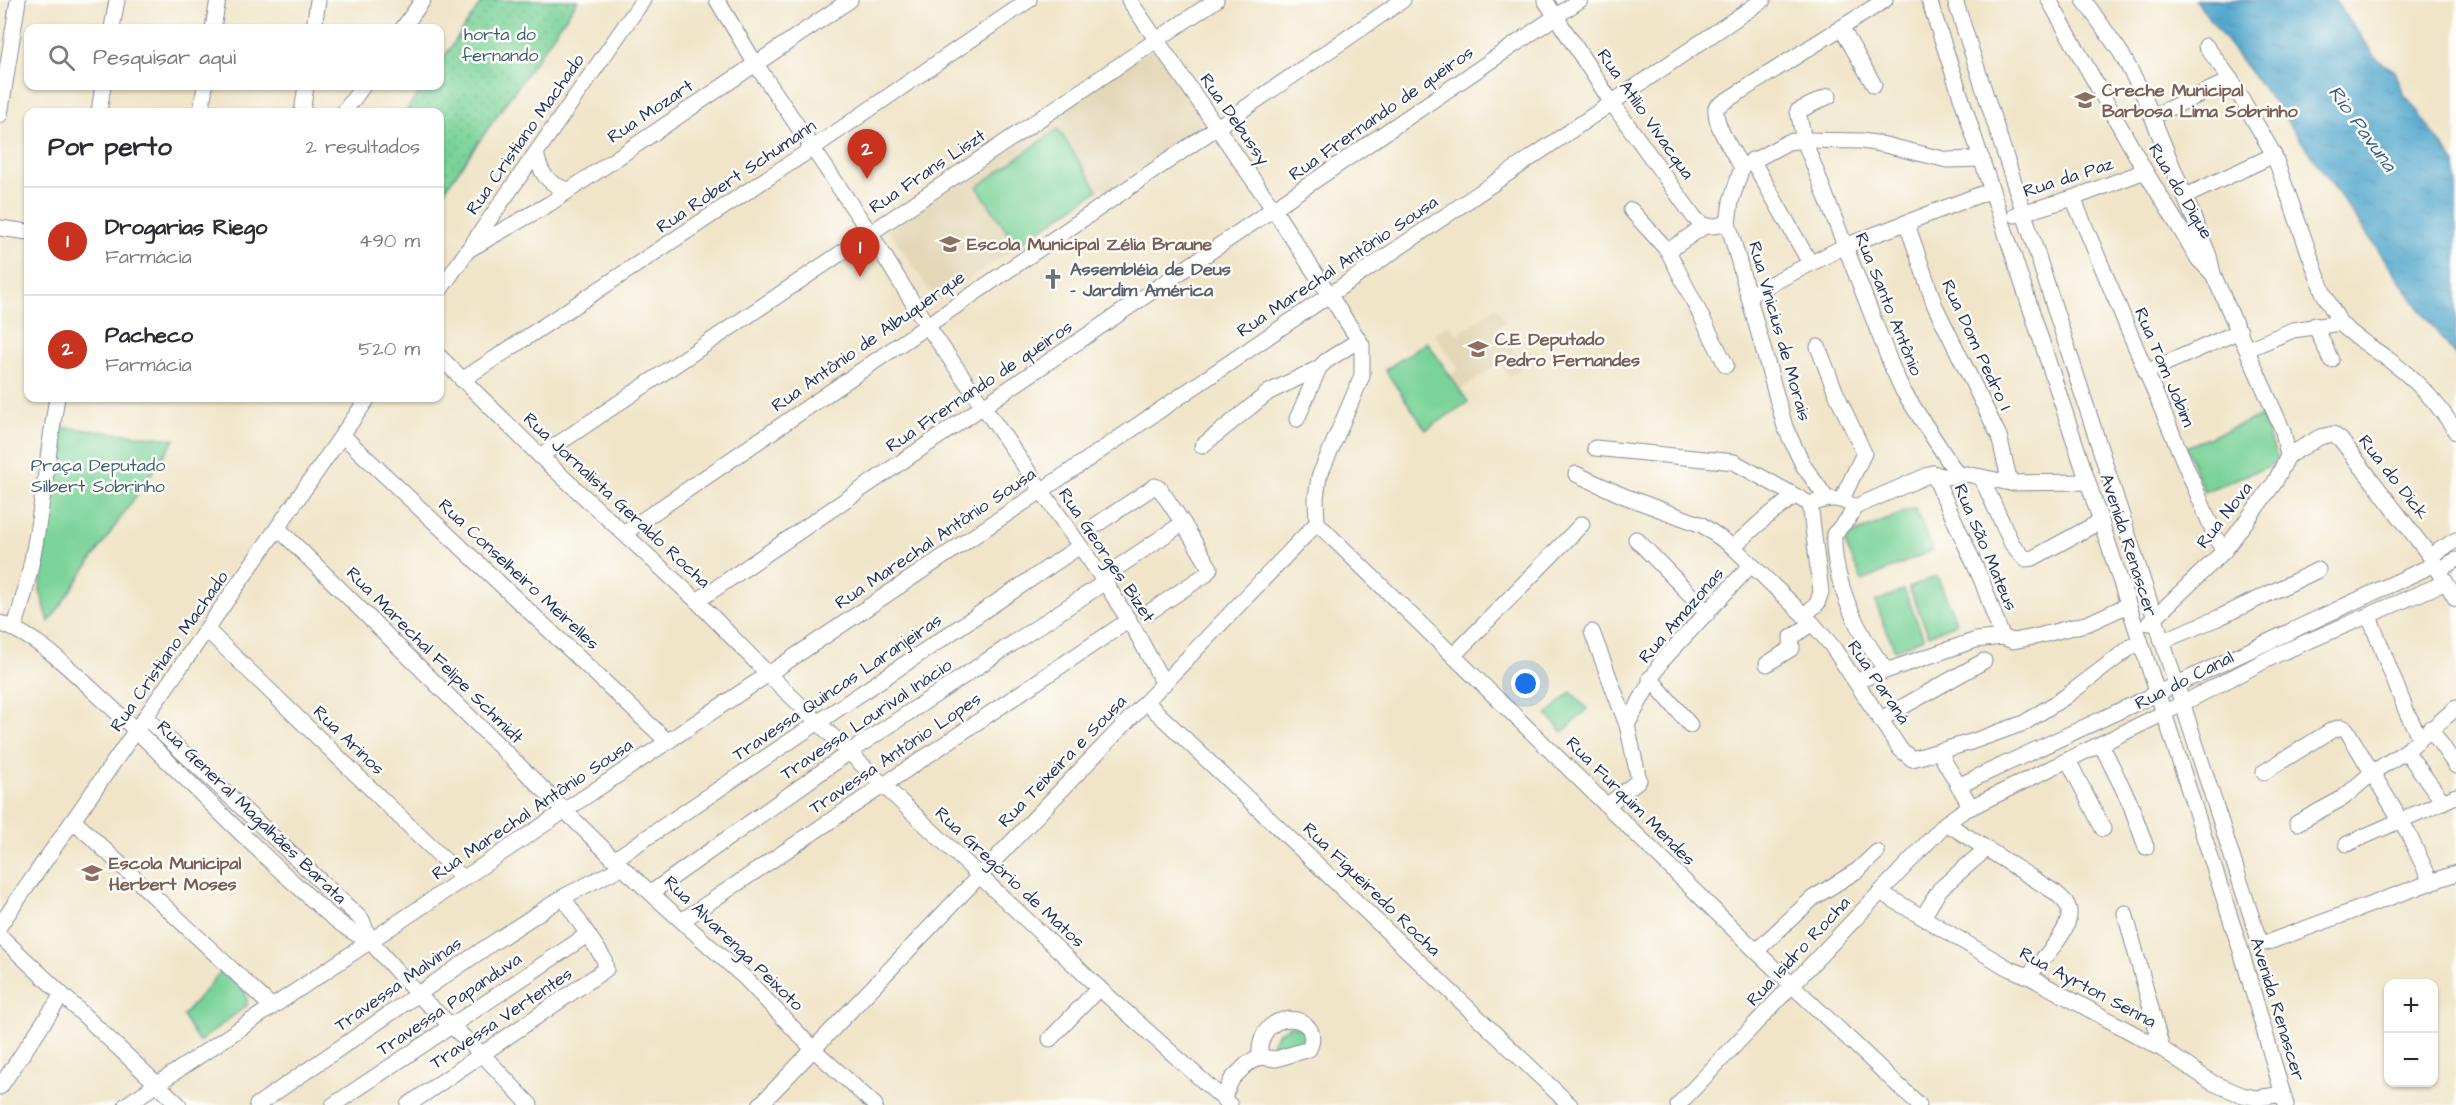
<!DOCTYPE html>
<html lang="pt">
<meta charset="utf-8">
<style>
:root{--surface:#fff;--page:#f7f7f7;--text:#2b2b33;--muted:#7c7c81;--line:#e1e1e2;--accent:#c8321e}
body{margin:0;font-family:"Architects Daughter",sans-serif;background:var(--page);color:var(--text)}
.controls{position:absolute;right:18px;bottom:18px;display:grid;overflow:hidden;border-radius:12px;box-shadow:0 2px 4px #0004}
.controls button{width:54px;height:54px;display:grid;place-items:center;padding:0;border:0;border-bottom:2px solid var(--line);background:var(--surface);color:var(--text);font:30px sans-serif}
.you{position:absolute;left:1526px;top:684px;width:21px;height:21px;margin:-15px;border:4px solid #fff;border-radius:50%;background:#1a73e8;box-shadow:0 0 0 9px #1a73e833}
.badge{display:grid;place-items:center;width:39px;height:39px;border-radius:50%;background:var(--accent);color:#fff;font-size:20px;font-weight:700}
.pin{position:absolute;translate:-50% -50px;filter:drop-shadow(0 2px 3px #0008)}
.pin::after{content:'';position:absolute;top:32px;width:21px;height:18px;background:inherit;clip-path:polygon(0 0,100% 0,50% 100%)}
.list{margin:0;padding:0;list-style:none}
h2{display:flex;justify-content:space-between;align-items:center;height:78px;margin:0;padding:0 24px;font-size:26px}
h2 small{font-size:20px;font-weight:400;color:var(--muted)}
.list li{display:grid;grid-template-columns:39px 1fr auto;gap:18px;align-items:center;box-sizing:border-box;height:108px;padding:0 24px;border-top:2px solid var(--line)}
.list b{display:block;font-size:22px;white-space:nowrap}
.list p{margin:0;font-size:20px;white-space:nowrap;color:var(--muted)}
.list em{font-size:20px;font-style:normal;color:var(--muted)}
.icon{flex:none;width:33px;height:33px;fill:none;stroke:currentColor;stroke-width:2;stroke-linecap:round;stroke-linejoin:round}
.map{position:relative;flex:none;width:2456px;height:1105px;overflow:hidden}
.search{position:absolute;background:var(--surface);box-shadow:0 2px 4px #0004;left:24px;top:24px;width:420px;height:66px;display:flex;align-items:center;gap:15px;box-sizing:border-box;padding:0 21px;border-radius:12px;color:var(--muted);font-size:22px}
.panel{position:absolute;background:var(--surface);box-shadow:0 2px 4px #0004;left:24px;top:108px;width:420px;height:294px;border-radius:12px}
.map>svg:first-child{display:block}
</style>
<div class="map">
<svg width="2456" height="1105" viewBox="0 0 2456 1105">
<defs>
<pattern id="garden-dots" width="8" height="8" patternUnits="userSpaceOnUse" patternTransform="scale(1.5)"><rect width="8" height="8" fill="#7ad399"/><path d="M2 2h.1M6 6h.1" fill="none" stroke="#69b586" stroke-width="1.8" stroke-linecap="round"/></pattern>
<pattern id="water-ripples" width="26" height="14" patternUnits="userSpaceOnUse" patternTransform="scale(1.5)"><rect width="26" height="14" fill="#4fa6cc"/><path d="M2 4q2-2 4 0t4 0M15 11q2-2 4 0t4 0" fill="none" stroke="#4188a9"/></pattern>
</defs>
<rect width="100%" height="100%" fill="#fdfcf7"/>
<filter id="ink" filterUnits="userSpaceOnUse"><feTurbulence type="fractalNoise" baseFrequency=".0167" numOctaves="2"/><feDisplacementMap in="SourceGraphic" scale="12" xChannelSelector="R" yChannelSelector="G"/><feConvolveMatrix kernelMatrix="1 2 1 2 8 2 1 2 1" color-interpolation-filters="sRGB"/></filter>
<filter id="wash" filterUnits="userSpaceOnUse"><feTurbulence type="fractalNoise" baseFrequency=".008" numOctaves="4" result="noise"/><feDisplacementMap in="SourceGraphic" scale="24" xChannelSelector="R" yChannelSelector="G"/><feGaussianBlur stdDeviation="1.35" result="paint"/><feColorMatrix in="noise" values="0 0 0 0 0 0 0 0 0 0 0 0 0 0 0 0 0 1.4 0 .05"/><feComposite in="paint" operator="in"/></filter>
<g filter="url(#wash)">
<rect width="100%" height="100%" fill="#f0e5c9"/>
<!-- built -->
<g fill="#e3d7b8">
<path d="M1154 45 1204 118 1199 121 1202 127 1106 192 1102 187 937 301 887 228Z"/>
<path d="M1496 307 1506 322 1498 328 1524 366 1509 376 1500 363 1460 390 1450 376 1459 369 1434 334 1448 324 1457 335Z"/>
</g>
<!-- park -->
<g fill="#7ad399" stroke="#4a817c" stroke-width="1.5">
<path d="M1058 129 1098 190 1017 246 977 187Z"/>
<path d="M1427 342 1468 402 1426 430 1385 370Z"/>
<path d="M2261 416 2279 462 2204 492 2186 447Z"/>
<path d="M60 427 175 439 49 622 40 590Z"/>
<path d="M1915 508 1933 550 1862 581 1843 538Z"/>
<path d="M1937 576 1957 623 1929 635 1909 588Z"/>
<path d="M1904 590 1924 638 1895 650 1875 602Z"/>
<path d="M1571 692 1587 709 1563 732 1547 715Z"/>
<path d="M222 970C234 981 248 988 247 1005L199 1042 183 1016Z"/>
<path d="M1291 1025 1305 1031 1304 1038 1281 1052 1273 1050 1271 1045 1277 1034Z"/>
</g>
<!-- garden -->
<path fill="url(#garden-dots)" stroke="#4a817c" stroke-width="1.5" d="M483 0H578L440 197V112H405L424 86H440V63Z"/>
<!-- water -->
<path fill="url(#water-ripples)" stroke="#356a95" stroke-width="1.5" d="M2195 0H2335L2378 60 2395 71 2404 94 2456 164V356L2427 319 2278 108Z"/>
</g>
<g filter="url(#ink)">
<g fill="none" stroke-linecap="round" stroke-linejoin="round">
<!-- minor casing -->
<g stroke="#868a94" stroke-width="17">
<g id="minor">
<path d="M717 0 755 63 870 233 926 324 1105 582 1137 634 1164 684"/>
<path d="M1129 0 1274 210 1362 345V376L1319 477 1316 498 1317 523"/>
<path d="M1545 0 1612 103 1694 217C1705 230 1712 227 1728 223"/>
<path d="M1929 0 2164 713 2241 951 2286 1105"/>
<path d="M1955 0 2259 940 2266 943 2456 873"/>
<path d="M2049 0 2145 171 2199 260 2213 274"/>
<path d="M2084 0 2121 53 2143 94 2209 256 2213 274 2283 431 2288 456"/>
<path d="M112 28 117 0"/>
<path d="M213 28 218 0"/>
<path d="M314 28 318 0"/>
<path d="M403 28 423 0"/>
<path d="M1842 29 1874 85"/>
<path d="M2206 46 2231 80 2274 155 2323 292 2340 323"/>
<path d="M1829 96 1798 111 1804 140 1892 367 1903 391 1957 474"/>
<path d="M99 112 103 86"/>
<path d="M201 112 205 86"/>
<path d="M302 112 306 86"/>
<path d="M344 112 363 86"/>
<path d="M0 115 18 0"/>
<path d="M2153 116 2231 80"/>
<path d="M536 153C540 173 548 185 569 190"/>
<path d="M1752 160 1810 263"/>
<path d="M1742 167 1731 201 1728 223 1785 427 1803 465 1827 499"/>
<path d="M1742 167C1732 150 1714 126 1716 107L1885 0"/>
<path d="M1742 167 1788 142 1804 140 1862 141 1881 144 1947 160 1982 159"/>
<path d="M2186 196 2274 155"/>
<path d="M2073 198 2217 540 2224 551"/>
<path d="M1631 210 1668 251"/>
<path d="M2015 215 2073 198 2145 171"/>
<path d="M1907 224 1935 306 1999 436 2010 483"/>
<path d="M1703 227 1668 251 1726 365"/>
<path d="M0 228 28 232"/>
<path d="M468 250 549 204 850 0"/>
<path d="M440 290 643 0"/>
<path d="M1749 295 1845 246 1992 190"/>
<path d="M2315 325 2331 360"/>
<path d="M1818 347 1836 393 1864 453 1842 499"/>
<path d="M2248 349 2293 330 2340 323C2355 338 2372 347 2389 360 2415 379 2439 404 2456 432"/>
<path d="M440 357 540 456 697 601 767 673 882 784 1099 988 1230 1105"/>
<path d="M2146 372 2240 331"/>
<path d="M462 380 813 148 1029 0"/>
<path d="M1297 419 1319 368 1326 361 1359 340"/>
<path d="M342 435 668 742"/>
<path d="M1202 446 1269 392 1319 368"/>
<path d="M1595 448 1734 462 1810 504"/>
<path d="M540 456 1216 0"/>
<path d="M1933 473 1982 581 2002 637"/>
<path d="M1576 474 1624 496 1702 525 1733 547 1812 623 1832 646 1900 749 1912 759 1971 742 2024 723 2065 697 2140 640"/>
<path d="M1981 477 2012 544 2025 559 2033 558 2101 521"/>
<path d="M1810 504C1830 498 1837 496 1855 507L1933 473 1945 477 1967 474 2010 483 2088 482"/>
<path d="M1855 507 1848 519 1834 534C1832 578 1858 637 1887 670"/>
<path d="M1317 523 1756 951 1919 1105"/>
<path d="M1096 525 1155 486 1160 489 1183 523"/>
<path d="M278 528 622 867 746 979 813 1049 875 1105"/>
<path d="M624 533 1403 0"/>
<path d="M1636 539 1708 613"/>
<path d="M1733 547 1764 519 1795 496"/>
<path d="M2430 556 2456 540"/>
<path d="M2438 570 2456 560"/>
<path d="M1102 578 1183 523 1210 568 1205 575 1148 613"/>
<path d="M697 601 1580 0"/>
<path d="M1804 615 1817 604 1821 592 1810 504"/>
<path d="M2369 616 2407 713 2420 738"/>
<path d="M0 623C40 638 69 668 99 696 166 756 227 823 294 883 318 904 340 928 370 941"/>
<path d="M2149 623 2224 551 2275 482 2288 456 2320 437 2333 434 2341 440 2430 556 2456 599"/>
<path d="M14 629C39 555 44 474 57 398"/>
<path d="M207 630 463 878"/>
<path d="M1592 632 1627 725 1639 780 1608 805"/>
<path d="M2162 641 2218 618 2318 570"/>
<path d="M1454 655 1582 524"/>
<path d="M1767 664 1792 648 1791 638 1812 623"/>
<path d="M1650 678 1690 725"/>
<path d="M1856 681 1976 640 2002 637 2013 641 2034 637 2089 623 2128 605"/>
<path d="M1146 702 1570 1105"/>
<path d="M146 718 362 920 370 941 418 995 483 1055 530 1105"/>
<path d="M1881 719 1984 661"/>
<path d="M1627 725 1661 662 1751 565"/>
<path d="M2430 728 2456 766"/>
<path d="M2101 744 2130 803 2146 847"/>
<path d="M2406 751 2443 802"/>
<path d="M1939 752 1971 807"/>
<path d="M2068 760 2103 829"/>
<path d="M2264 772 2332 730 2342 727 2346 729 2407 831 2431 882"/>
<path d="M1958 786 2435 564"/>
<path d="M74 821 272 1007"/>
<path d="M1946 823 2056 893C2061 898 2069 903 2069 912 2071 931 2040 962 2028 976"/>
<path d="M2297 823 2343 798 2373 772 2406 751 2456 708"/>
<path d="M2347 844 2456 796"/>
<path d="M615 859 1080 546"/>
<path d="M652 892 848 753 1105 582"/>
<path d="M1880 892 2008 968 2028 976 2162 1049 2213 1083 2242 1095 2257 1098 2283 1094"/>
<path d="M2125 913 2162 1049"/>
<path d="M1923 917 1940 889 1985 850"/>
<path d="M683 920 1129 620"/>
<path d="M0 925 368 398"/>
<path d="M0 936 179 1105"/>
<path d="M1756 951 1813 898 1858 870 1877 852"/>
<path d="M1050 1039 1099 988"/>
<path d="M0 1087 62 995"/>
<path d="M1223 1098 1232 1079 1247 1064 1260 1057 1276 1059 1309 1049C1326 1011 1256 1005 1260 1057"/>
<path d="M126 1105 1041 491 1763 0"/>
<path d="M257 1105 488 946 563 897 622 867"/>
<path d="M333 1105 587 935"/>
<path d="M408 1105 606 969 604 959 563 897"/>
<path d="M760 1105 1317 523"/>
<path d="M1678 1105 1946 823 1963 811 2164 713 2276 655 2444 583"/>
</g>
</g>
<!-- minor -->
<use href="#minor" stroke="#fff" stroke-width="15"/>
</g>
</g>
<!-- icons -->
<defs>
<g id="school-bare" transform="scale(1.62)"><path d="M0-5L7-2L0 1L-7-2ZM-4 1L0 2.5L4 1V4Q0 6-4 4Z" fill="#8d6e63" stroke="#fdfcf7" stroke-width="2.5" paint-order="stroke"/></g>
<g id="church-bare" transform="scale(1.62)"><path d="M-1.2-6h2.4v3.5h3.3v2.4h-3.3V6h-2.4V-.1h-3.3v-2.4h3.3Z" fill="#6b7280" stroke="#fdfcf7" stroke-width="2.5" paint-order="stroke"/></g>
</defs>
<g fill-rule="evenodd">
<use href="#school-bare" x="2085" y="100"/>
<use href="#school-bare" x="950" y="244"/>
<use href="#church-bare" x="1053" y="279"/>
<use href="#school-bare" x="1478" y="349"/>
<use href="#school-bare" x="92" y="873"/>
</g>
<g text-anchor="middle" stroke-width="5" stroke-linejoin="round" paint-order="stroke">
<!-- park labels -->
<g font-size="18" fill="#386070" stroke="#fdfcf7">
<text x="500" y="40">horta do<tspan x="500" dy="21">fernando</tspan></text>
<text x="98" y="471">Praça Deputado<tspan x="98" dy="21">Silbert Sobrinho</tspan></text>
</g>
<!-- education labels -->
<g font-size="18" font-weight="bold" fill="#785e54" stroke="#fdfcf7" text-anchor="start">
<text x="2102" y="96">Creche Municipal<tspan x="2102" dy="21">Barbosa Lima Sobrinho</tspan></text>
<text x="967" y="250">Escola Municipal Zélia Braune</text>
<text x="1495" y="345">C.E Deputado<tspan x="1495" dy="21">Pedro Fernandes</tspan></text>
<text x="109" y="869">Escola Municipal<tspan x="109" dy="21">Herbert Moses</tspan></text>
</g>
<!-- street labels -->
<g font-size="18" fill="#1b2f5e" stroke="#fdfcf7">
<text transform="translate(650 111) rotate(-34)" y="6">Rua Mozart</text>
<text transform="translate(1381 113) rotate(-35)" y="6">Rua Frernando de queiros</text>
<text transform="translate(1646 114) rotate(55)" y="6">Rua Atilio Vivacqua</text>
<text transform="translate(1235 119) rotate(55)" y="6">Rua Debussy</text>
<text transform="translate(525 134) rotate(-55)" y="6">Rua Cristiano Machado</text>
<text transform="translate(927 171) rotate(-34)" y="6">Rua Frans Liszt</text>
<text transform="translate(736 176) rotate(-34)" y="6">Rua Robert Schumann</text>
<text transform="translate(2068 177) rotate(-18)" y="6">Rua da Paz</text>
<text transform="translate(2181 191) rotate(59)" y="6">Rua do Dique</text>
<text transform="translate(1337 266) rotate(-34)" y="6">Rua Marechal Antônio Sousa</text>
<text transform="translate(1889 304) rotate(68)" y="6">Rua Santo Antônio</text>
<text transform="translate(1780 331) rotate(74)" y="6">Rua Vinicius de Morais</text>
<text transform="translate(868 341) rotate(-35)" y="6">Rua Antônio de Albuquerque</text>
<text transform="translate(1977 345) rotate(65)" y="6">Rua Dom Pedro I</text>
<text transform="translate(2165 367) rotate(67)" y="6">Rua Tom Jobim</text>
<text transform="translate(979 386) rotate(-34)" y="6">Rua Frernando de queiros</text>
<text transform="translate(2394 477) rotate(52)" y="6">Rua do Dick</text>
<text transform="translate(617 500) rotate(43)" y="6">Rua Jornalista Geraldo Rocha</text>
<text transform="translate(2224 515) rotate(-52)" y="6">Rua Nova</text>
<text transform="translate(935 538) rotate(-34)" y="6">Rua Marechal Antônio Sousa</text>
<text transform="translate(2129 545) rotate(72)" y="6">Avenida Renascer</text>
<text transform="translate(1986 547) rotate(67)" y="6">Rua São Mateus</text>
<text transform="translate(1107 555) rotate(56)" y="6">Rua Georges Bizet</text>
<text transform="translate(519 574) rotate(43)" y="6">Rua Conselheiro Meirelles</text>
<text transform="translate(1681 615) rotate(-49)" y="6">Rua Amazonas</text>
<text transform="translate(169 651) rotate(-55)" y="6">Rua Cristiano Machado</text>
<text transform="translate(435 655) rotate(45)" y="6">Rua Marechal Felipe Schmidt</text>
<text transform="translate(2184 680) rotate(-27)" y="6">Rua do Canal</text>
<text transform="translate(1879 682) rotate(56)" y="6">Rua Paraná</text>
<text transform="translate(837 687) rotate(-34)" y="6">Travessa Quincas Laranjeiras</text>
<text transform="translate(866 719) rotate(-34)" y="6">Travessa Lourival Inácio</text>
<text transform="translate(349 740) rotate(44)" y="6">Rua Arinos</text>
<text transform="translate(895 753) rotate(-34)" y="6">Travessa Antônio Lopes</text>
<text transform="translate(1062 761) rotate(-46)" y="6">Rua Teixeira e Sousa</text>
<text transform="translate(1631 801) rotate(45)" y="6">Rua Furquim Mendes</text>
<text transform="translate(532 809) rotate(-34)" y="6">Rua Marechal Antônio Sousa</text>
<text transform="translate(252 812) rotate(44)" y="6">Rua General Magalhães Barata</text>
<text transform="translate(1010 877) rotate(43)" y="6">Rua Gregório de Matos</text>
<text transform="translate(1372 889) rotate(44)" y="6">Rua Figueiredo Rocha</text>
<text transform="translate(734 943) rotate(44)" y="6">Rua Alvarenga Peixoto</text>
<text transform="translate(1798 951) rotate(-47)" y="6">Rua Isidro Rocha</text>
<text transform="translate(398 984) rotate(-35)" y="6">Travessa Malvinas</text>
<text transform="translate(2088 987) rotate(28)" y="6">Rua Ayrton Senna</text>
<text transform="translate(449 1004) rotate(-34)" y="6">Travessa Papanduva</text>
<text transform="translate(2278 1009) rotate(73)" y="6">Avenida Renascer</text>
<text transform="translate(501 1018) rotate(-34)" y="6">Travessa Vertentes</text>
</g>
<!-- worship labels -->
<g font-size="18" font-weight="bold" fill="#5b616d" stroke="#fdfcf7" text-anchor="start">
<text x="1070" y="275">Assembléia de Deus<tspan x="1070" dy="21">- Jardim América</tspan></text>
</g>
<!-- water labels -->
<g font-size="20" font-style="italic" fill="#305f8a" stroke="#fdfcf7">
<text transform="translate(2363 128) rotate(54)" y="7">Rio Pavuna</text>
</g>
</g>
</svg>
<div class="controls">
<button>+</button>
<button>−</button>
</div>
<div class="you"></div>
<div class="pin badge" style="left:860px;top:277px">1</div>
<div class="pin badge" style="left:867px;top:179px">2</div>
<div class="search"><svg class="icon" aria-label="search" viewBox="0 0 24 24"><circle cx="10" cy="10" r="6"/><path d="M15 15l6 6"/></svg>Pesquisar aqui</div>
<section class="panel">
<h2>Por perto<small>2 resultados</small></h2>
<ul class="list">
<li><span class="badge">1</span><div><b>Drogarias Riego</b><p>Farmácia</p></div><em>490 m</em></li>
<li><span class="badge">2</span><div><b>Pacheco</b><p>Farmácia</p></div><em>520 m</em></li>
</ul>
</section>
</div>
